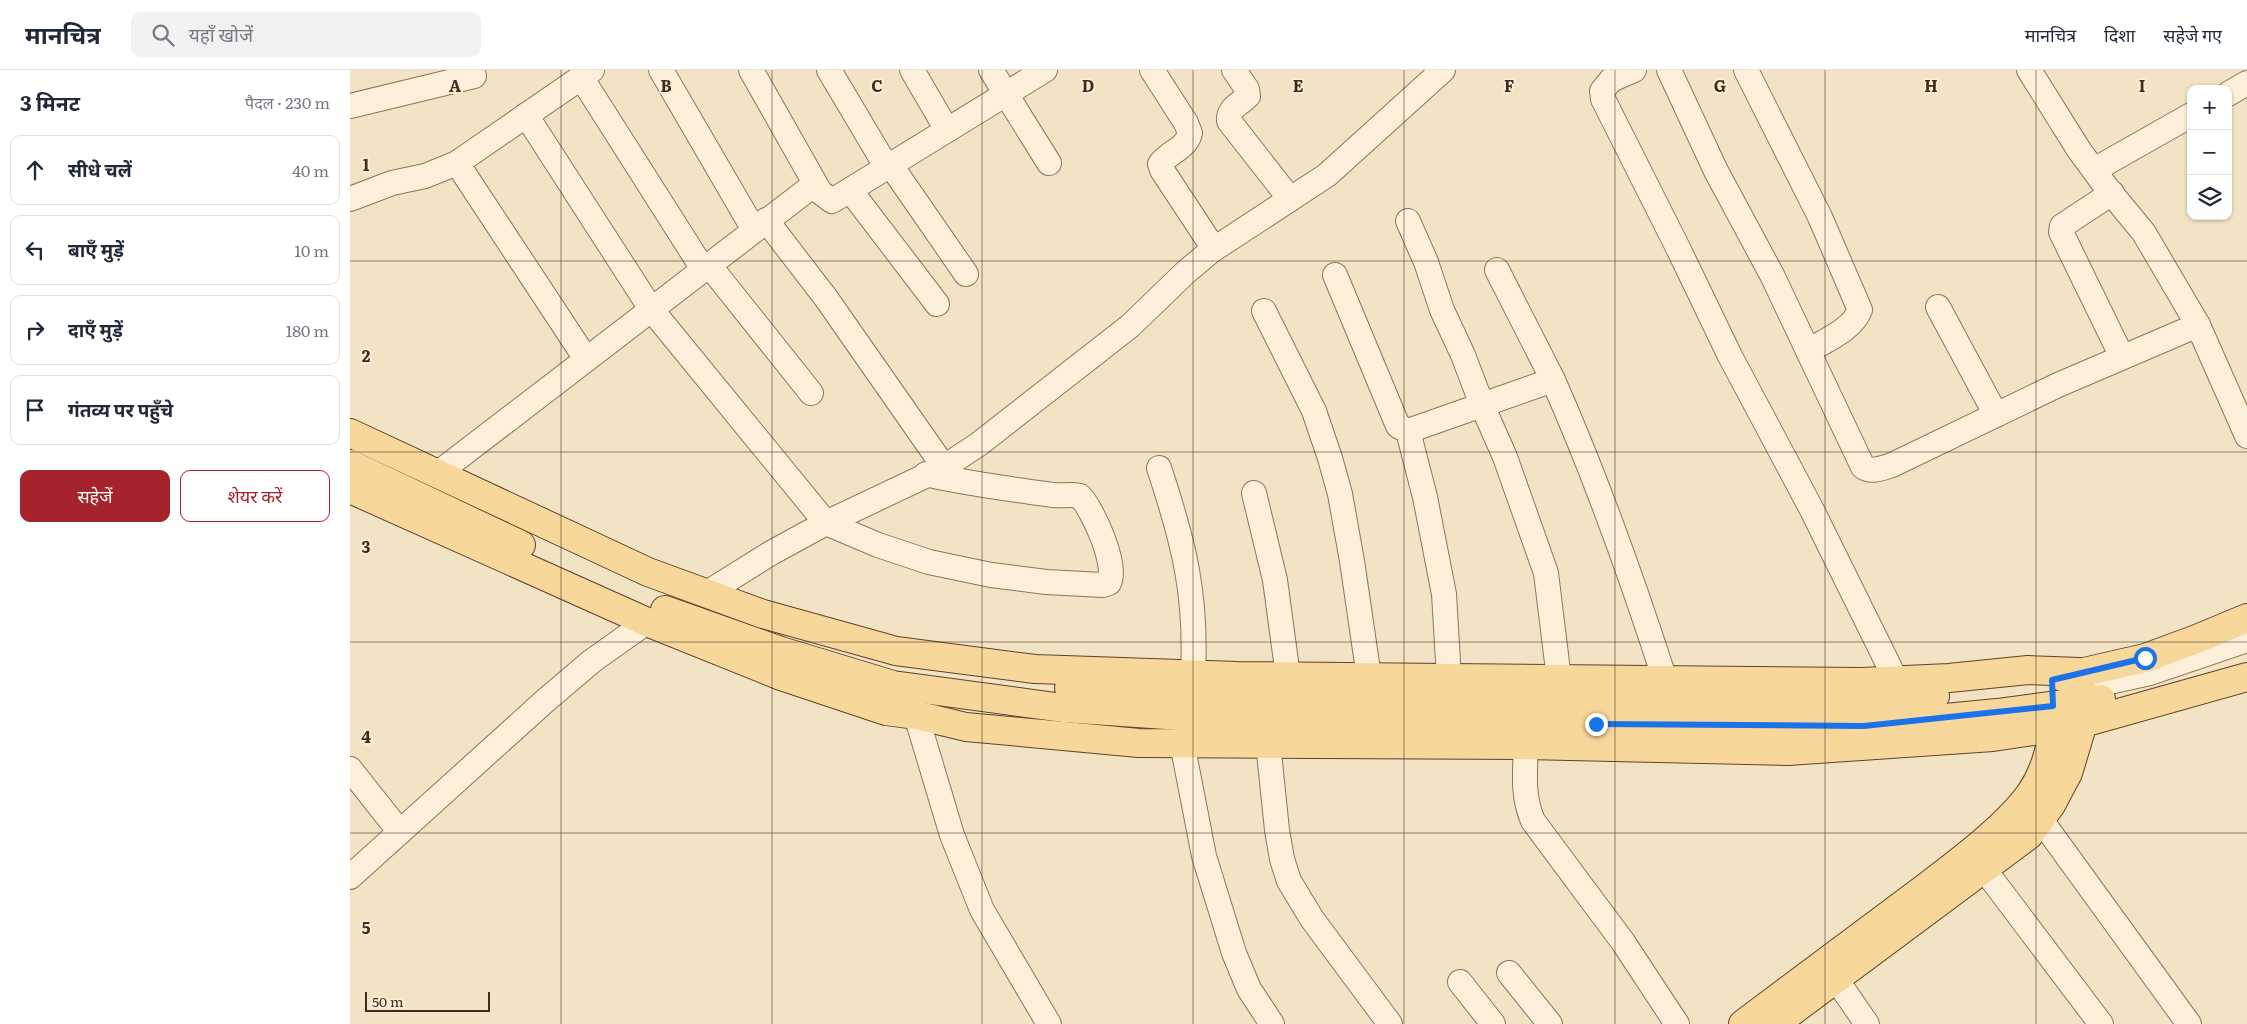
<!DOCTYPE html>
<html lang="hi">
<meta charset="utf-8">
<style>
:root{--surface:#fff;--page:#f2f2f3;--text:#1f2937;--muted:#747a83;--line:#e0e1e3;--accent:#a5232a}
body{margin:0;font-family:Literata,"Noto Sans Devanagari",serif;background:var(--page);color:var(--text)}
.controls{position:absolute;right:15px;top:15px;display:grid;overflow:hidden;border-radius:10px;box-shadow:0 1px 4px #0004}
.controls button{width:45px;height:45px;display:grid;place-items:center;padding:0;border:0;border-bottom:1px solid var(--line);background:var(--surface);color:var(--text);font:25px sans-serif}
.scale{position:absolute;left:15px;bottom:12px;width:125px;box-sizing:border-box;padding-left:5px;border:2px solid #3f2c1e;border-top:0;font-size:14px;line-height:18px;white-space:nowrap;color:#3f2c1e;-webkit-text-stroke:4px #f9edd6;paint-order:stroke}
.stop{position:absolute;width:15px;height:15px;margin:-11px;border:4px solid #1a73e8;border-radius:50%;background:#fff}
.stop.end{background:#1a73e8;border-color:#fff;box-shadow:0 1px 5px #0008}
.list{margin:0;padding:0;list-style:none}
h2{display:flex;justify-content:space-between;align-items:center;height:65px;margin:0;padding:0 20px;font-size:21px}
h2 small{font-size:16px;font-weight:400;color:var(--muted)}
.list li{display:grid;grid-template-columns:32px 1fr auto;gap:15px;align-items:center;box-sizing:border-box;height:70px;margin:0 10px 10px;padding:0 10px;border:1px solid var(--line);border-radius:10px}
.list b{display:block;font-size:19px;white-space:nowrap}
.list em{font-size:16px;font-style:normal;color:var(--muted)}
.actions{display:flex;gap:10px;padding:15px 20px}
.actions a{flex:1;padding:11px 0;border:1px solid var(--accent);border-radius:10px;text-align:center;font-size:18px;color:var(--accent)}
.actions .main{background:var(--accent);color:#fff}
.icon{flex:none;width:28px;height:28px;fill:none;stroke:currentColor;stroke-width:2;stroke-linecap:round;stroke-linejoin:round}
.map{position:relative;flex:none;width:1897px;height:954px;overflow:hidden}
header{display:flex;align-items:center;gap:30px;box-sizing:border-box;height:70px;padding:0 25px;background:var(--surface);border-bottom:1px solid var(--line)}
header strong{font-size:24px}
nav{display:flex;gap:28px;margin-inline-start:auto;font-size:18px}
.search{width:350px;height:45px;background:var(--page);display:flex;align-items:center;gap:12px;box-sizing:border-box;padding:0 18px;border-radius:10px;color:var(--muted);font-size:19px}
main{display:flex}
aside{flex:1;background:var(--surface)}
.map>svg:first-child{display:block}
</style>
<header>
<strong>मानचित्र</strong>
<div class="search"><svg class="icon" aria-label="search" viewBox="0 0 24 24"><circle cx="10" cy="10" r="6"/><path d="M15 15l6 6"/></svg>यहाँ खोजें</div>
<nav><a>मानचित्र</a><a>दिशा</a><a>सहेजे गए</a></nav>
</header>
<main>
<aside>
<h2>3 मिनट<small>पैदल · 230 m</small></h2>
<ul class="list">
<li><svg class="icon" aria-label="ahead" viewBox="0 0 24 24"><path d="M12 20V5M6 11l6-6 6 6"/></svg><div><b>सीधे चलें</b></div><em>40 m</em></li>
<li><svg class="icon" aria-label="left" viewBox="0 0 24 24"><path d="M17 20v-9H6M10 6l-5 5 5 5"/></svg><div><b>बाएँ मुड़ें</b></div><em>10 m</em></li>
<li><svg class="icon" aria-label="right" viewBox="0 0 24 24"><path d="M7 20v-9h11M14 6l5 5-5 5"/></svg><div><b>दाएँ मुड़ें</b></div><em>180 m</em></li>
<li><svg class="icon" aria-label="arrive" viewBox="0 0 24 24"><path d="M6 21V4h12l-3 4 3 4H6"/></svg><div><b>गंतव्य पर पहुँचे</b></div></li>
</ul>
<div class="actions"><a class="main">सहेजें</a><a>शेयर करें</a></div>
</aside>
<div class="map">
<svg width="1897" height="954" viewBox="0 0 1897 954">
<rect width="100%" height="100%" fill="#f2e3c5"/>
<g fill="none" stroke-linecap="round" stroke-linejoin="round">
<!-- minor casing -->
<g stroke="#907459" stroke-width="26">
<g id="minor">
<path d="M311 0 404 160"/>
<path d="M401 0 470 122 482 131 695 0"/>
<path d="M479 0 536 96"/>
<path d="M562 0 597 60"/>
<path d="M641 0 699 93"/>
<path d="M802 0 836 53 840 63C836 79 820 81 810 94L812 100 864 179"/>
<path d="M884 0 897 19 898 26C889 35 878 38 879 51L940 129"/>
<path d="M1284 0 1261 10 1252 21 1253 29 1328 178 1380 286 1462 440 1546 610"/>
<path d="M1319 0 1366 101 1422 205 1513 397C1522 403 1532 398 1542 395L1708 315 1848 255"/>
<path d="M1396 0 1470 147 1510 240C1502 260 1476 270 1458 281"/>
<path d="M1679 0 1729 80 1757 118 1794 163 1848 255 1897 366"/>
<path d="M231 7 353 199"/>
<path d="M1878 24 1897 13"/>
<path d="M0 36 124 6"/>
<path d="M176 45 301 239 476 453 528 475 579 492 641 505 696 512 753 515 759 513C768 495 743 440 730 426 721 424 712 426 703 425 661 419 618 414 576 404"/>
<path d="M107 93 236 289"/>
<path d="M540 94 616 204"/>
<path d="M1744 100 1841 45"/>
<path d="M500 120 587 234"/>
<path d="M1762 123 1712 156 1711 162 1772 287"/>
<path d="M0 129 42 113 75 106 107 93 242 0"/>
<path d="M416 150 476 228 594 397"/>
<path d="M1058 151 1076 192 1092 240 1113 285 1132 335 1203 310C1246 407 1282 508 1315 610"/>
<path d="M359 195 461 323"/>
<path d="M1147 200 1203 310"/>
<path d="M985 205 1048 356 1058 361 1075 427 1094 524 1099 608"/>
<path d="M1588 237 1646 345"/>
<path d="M914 241 964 341 980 388 990 424 1002 491 1019 607"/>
<path d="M1058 361 1132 335 1155 387 1196 503 1209 609"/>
<path d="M809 398C834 473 847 525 843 604"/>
<path d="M87 404 465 114"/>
<path d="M904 423 925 510 938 606"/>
<path d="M357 523 421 483 476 453 594 397 629 374 780 256 836 202 861 181 977 105 1093 0"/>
<path d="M1732 618 1800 603 1897 570"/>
<path d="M566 645 602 765 632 840 699 954"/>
<path d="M832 673 854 786 884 883 899 919 922 954"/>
<path d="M918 673 927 760 932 789 939 811 962 849 1040 954"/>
<path d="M1176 675C1175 702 1172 726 1183 751L1273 872 1327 954"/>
<path d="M0 699 50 762"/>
<path d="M1691 750 1839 954"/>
<path d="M1634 799 1751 954"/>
<path d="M0 807 195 631 242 591 297 552"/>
<path d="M1159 903 1200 954"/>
<path d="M1486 909 1517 954"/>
<path d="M1110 912 1143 954"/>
</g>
</g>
<!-- major casing -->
<g stroke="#5d422d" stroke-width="30">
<g id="major">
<path d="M0 363 298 502 413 544 546 581 685 599 887 606 1512 612 1599 608 1678 600 1730 602 1733 653 1718 703 1701 735 1679 765 1425 954"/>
<path d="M0 394 171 475"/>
<path d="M0 419 297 552 431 606 536 641 566 645 616 657 789 673 1176 675 1438 681 1643 667 1704 658 1733 653 1897 607"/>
<path d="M315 540 431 581 543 615 713 638 890 650 1514 656 1647 643 1751 629"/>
<path d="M1712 607 1795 588 1844 570 1897 548"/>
<path d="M719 618 889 630 1243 633 1514 632 1585 626"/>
<path d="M1393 954C1455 908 1517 862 1579 815 1611 790 1657 756 1680 724 1696 701 1705 668 1703 641"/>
</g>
</g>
<!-- minor -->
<use href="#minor" stroke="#fcf0da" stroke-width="24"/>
<!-- major -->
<use href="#major" stroke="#f8d79b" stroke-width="28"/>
</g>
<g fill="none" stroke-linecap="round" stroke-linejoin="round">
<!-- route -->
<path stroke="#1a73e8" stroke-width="6" d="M1246 654 1514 656 1703 636 1702 610 1795 588"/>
</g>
<!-- grid -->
<path fill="none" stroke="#3f2c1e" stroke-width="1" stroke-opacity="0.55" d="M211 0V954M422 0V954M632 0V954M843 0V954M1054 0V954M1265 0V954M1475 0V954M1686 0V954M0 191H1897M0 382H1897M0 572H1897M0 763H1897"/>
<g font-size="16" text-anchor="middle" font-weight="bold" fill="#3f2c1e" stroke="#f9edd6" stroke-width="4" stroke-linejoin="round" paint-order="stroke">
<text x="105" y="22">A</text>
<text x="316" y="22">B</text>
<text x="527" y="22">C</text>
<text x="738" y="22">D</text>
<text x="948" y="22">E</text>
<text x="1159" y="22">F</text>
<text x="1370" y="22">G</text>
<text x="1581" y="22">H</text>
<text x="1792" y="22">I</text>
<text x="16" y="101">1</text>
<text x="16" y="292">2</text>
<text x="16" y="483">3</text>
<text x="16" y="673">4</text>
<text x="16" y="864">5</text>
</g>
</svg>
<div class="controls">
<button>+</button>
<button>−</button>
<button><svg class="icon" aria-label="layers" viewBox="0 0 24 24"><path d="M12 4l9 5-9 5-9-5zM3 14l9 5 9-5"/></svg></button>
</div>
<div class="scale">50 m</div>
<div class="stop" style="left:1795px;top:588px"></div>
<div class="stop end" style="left:1246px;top:654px"></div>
</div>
</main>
